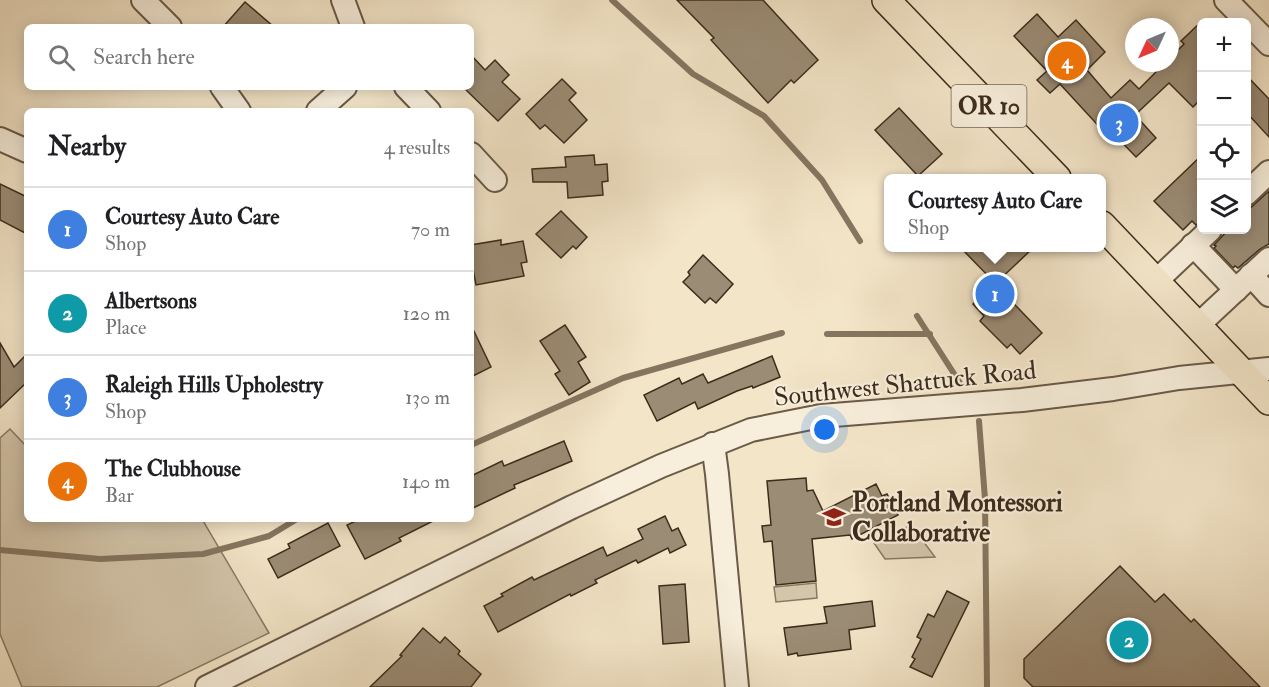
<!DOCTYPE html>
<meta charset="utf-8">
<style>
:root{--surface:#fff;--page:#f6f6f6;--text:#202124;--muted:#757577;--line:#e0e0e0;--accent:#8f2418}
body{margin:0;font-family:"IM FELL Double Pica",serif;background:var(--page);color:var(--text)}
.controls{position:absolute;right:18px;top:18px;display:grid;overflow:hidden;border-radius:9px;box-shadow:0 3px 15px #0003}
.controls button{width:54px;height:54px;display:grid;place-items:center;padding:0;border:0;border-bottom:2px solid var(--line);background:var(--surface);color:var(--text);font:30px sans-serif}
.compass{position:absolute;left:1125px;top:18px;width:54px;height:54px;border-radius:50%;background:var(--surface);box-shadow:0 3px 15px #0003;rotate:226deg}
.you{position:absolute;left:825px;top:430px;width:21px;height:21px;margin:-15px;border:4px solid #fff;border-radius:50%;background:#1a73e8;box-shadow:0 0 0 9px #1a73e833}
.badge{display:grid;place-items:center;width:39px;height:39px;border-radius:50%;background:var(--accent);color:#fff;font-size:20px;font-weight:700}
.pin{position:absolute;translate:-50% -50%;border:3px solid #fff;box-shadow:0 2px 6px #0006}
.popup{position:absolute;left:884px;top:174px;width:222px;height:78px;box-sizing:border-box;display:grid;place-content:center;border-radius:9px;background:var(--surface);filter:drop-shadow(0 2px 4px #0005);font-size:20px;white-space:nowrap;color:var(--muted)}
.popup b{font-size:22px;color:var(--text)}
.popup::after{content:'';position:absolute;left:50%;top:100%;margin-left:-12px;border:12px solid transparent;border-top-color:var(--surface)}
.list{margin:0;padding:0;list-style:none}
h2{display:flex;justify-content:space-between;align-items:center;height:78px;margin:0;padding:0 24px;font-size:26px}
h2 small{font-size:20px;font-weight:400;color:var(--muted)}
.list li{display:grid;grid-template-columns:39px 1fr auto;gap:18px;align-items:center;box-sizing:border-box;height:84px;padding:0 24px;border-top:2px solid var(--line)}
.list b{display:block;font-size:22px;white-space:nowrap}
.list p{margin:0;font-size:20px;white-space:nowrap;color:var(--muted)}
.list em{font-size:20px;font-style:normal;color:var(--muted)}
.icon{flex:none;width:33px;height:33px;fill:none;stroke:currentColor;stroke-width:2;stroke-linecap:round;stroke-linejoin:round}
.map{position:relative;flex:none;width:1269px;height:687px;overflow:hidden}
.search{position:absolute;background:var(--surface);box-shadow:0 3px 15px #0003;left:24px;top:24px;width:450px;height:66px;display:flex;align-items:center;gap:15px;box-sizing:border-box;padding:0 21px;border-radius:9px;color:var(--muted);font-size:22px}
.panel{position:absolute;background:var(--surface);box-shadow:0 3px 15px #0003;left:24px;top:108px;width:450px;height:414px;border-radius:9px}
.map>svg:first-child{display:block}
</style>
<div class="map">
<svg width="1269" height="687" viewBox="0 0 1269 687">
<rect width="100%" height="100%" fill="#f3e5c8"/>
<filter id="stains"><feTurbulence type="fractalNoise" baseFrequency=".00333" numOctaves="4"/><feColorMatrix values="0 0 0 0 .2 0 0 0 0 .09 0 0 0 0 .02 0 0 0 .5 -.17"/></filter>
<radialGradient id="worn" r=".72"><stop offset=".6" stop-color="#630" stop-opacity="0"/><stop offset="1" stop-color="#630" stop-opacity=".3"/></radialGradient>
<!-- green -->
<g fill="#d4c6ab" stroke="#887964" stroke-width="1.5">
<path d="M10 429 27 447V519H202L269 633 157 687H22L0 634V438Z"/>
<path d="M911 525 935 557 885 559 874 543Z"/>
<path d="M816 583 817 598 776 602 774 587Z"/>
</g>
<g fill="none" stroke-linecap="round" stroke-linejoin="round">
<!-- stream -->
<g stroke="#857560" stroke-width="6">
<path d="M612 0 693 74 764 116 822 180 860 241"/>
<path d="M917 316 960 383"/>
<path d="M827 334H930"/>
<path d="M979 421 985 499 987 687"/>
<path d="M471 445 623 378 782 333"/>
<path d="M0 550 100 559 203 554 269 536 297 519"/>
</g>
</g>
<!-- building -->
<g fill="#9b8c75" stroke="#3c2c1c" stroke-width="1.5">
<path d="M677 0H763L818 60 794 83 791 80 768 103 711 40 714 38Z"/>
<path d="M245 2 274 27H223Z"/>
<path d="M1037 14 1058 37 1076 20 1105 52 1087 70 1111 98 1130 80 1139 89 1165 63H1170V58L1184 44 1181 41 1202 21V98L1193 107 1169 83 1135 115 1156 138 1136 157 1109 129 1105 133 1060 84 1050 93 1037 80 1047 71 1014 36Z"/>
<path d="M471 55 485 70 495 60 509 75 502 82 520 99 498 121 466 90 471 87Z"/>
<path d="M1246 75 1269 99V137L1246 112Z"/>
<path d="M562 79 576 93 569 100 587 120 564 143 545 125 540 129 526 114Z"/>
<path d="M899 108 942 154 918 176 875 130Z"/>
<path d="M594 155 595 165 607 164 608 181 602 182 603 195 568 198 567 182H533L532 169 566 167 565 157Z"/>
<path d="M1202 155V220L1196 225 1192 221 1183 230 1154 201Z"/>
<path d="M0 184 27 197V234L0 220Z"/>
<path d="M1269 191V244L1260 249 1238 268 1235 266 1233 268 1214 248 1216 246 1214 245 1228 230H1246V212Z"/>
<path d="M561 211 587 237 576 249 573 246 561 258 536 234Z"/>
<path d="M501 240V245L523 241 527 262 521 263 524 276 476 285 471 259V245Z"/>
<path d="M961 248H1033L995 284 1042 333 1020 354 1011 344 1007 348 980 321 984 316 973 304 995 283Z"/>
<path d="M703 255 733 284 716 303 710 298 705 303 683 282 690 275 688 272Z"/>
<path d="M471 325 491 367 471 377Z"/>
<path d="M565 325 586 357 578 362 590 382 569 395 555 374 560 371 540 341Z"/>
<path d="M0 343 14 367 27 354V382L0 408Z"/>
<path d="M772 356 780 377 753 388 752 386 737 391 698 409 695 402 657 421 644 395 679 378 682 384 703 374 708 383Z"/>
<path d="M564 441 572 461 514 485 515 488 471 509V476L502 461 504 466Z"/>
<path d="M806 478 807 491 813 490 823 511 876 484 882 496 887 494 898 515 852 539 850 535 812 539 816 581 776 585 772 541 764 542 762 526 771 525 767 481Z"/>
<path d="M665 516 672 531 678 528 686 545 670 553 668 548 638 563 636 560 595 580 597 583 571 596 570 594 498 632 484 606 503 596 501 594 532 577 534 580 603 547 607 556 643 539 638 529Z"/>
<path d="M360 519H437L399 538 401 541 365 559 347 525Z"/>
<path d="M328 523 340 546 278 578 268 559 290 548 288 544Z"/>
<path d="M1120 566 1155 602 1164 594 1191 622 1194 619 1260 687H1033L1024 678V659Z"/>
<path d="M685 584 689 642 663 644 659 586Z"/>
<path d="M947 591 969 602 932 677 910 667 915 659 912 657 921 639 917 637 928 614 934 617Z"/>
<path d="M872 601 875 626 849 630 851 649 798 656 797 653 788 655 784 628 827 623 824 607Z"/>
<path d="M423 628 440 643 445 637 460 651 458 654 481 674 471 687H370L402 656 400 655Z"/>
</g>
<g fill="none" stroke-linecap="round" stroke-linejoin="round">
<!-- minor casing -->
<g stroke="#6a5a47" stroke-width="26">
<g id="minor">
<path d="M143 0 170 27"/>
<path d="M343 0 353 27"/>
<path d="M1226 0 1269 44"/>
<path d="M222 87 239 111"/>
<path d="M406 87 429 111"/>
<path d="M318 111 345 87"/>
<path d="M0 139 27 151"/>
<path d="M471 154 495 180"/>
<path d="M1246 194 1269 172"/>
<path d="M1193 245 1236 290"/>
<path d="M1251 275 1269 295"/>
<path d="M1155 282 1210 230"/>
<path d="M1197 326 1269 259"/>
<path d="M713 444 717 474 737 687"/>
<path d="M207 687 572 507 661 466 751 430 821 416 1022 400 1113 389 1179 378 1269 369"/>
</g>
</g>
<!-- major casing -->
<g stroke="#3c2c1c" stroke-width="30">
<g id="major">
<path d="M886 0 1057 178"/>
<path d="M1102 225 1269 401"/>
</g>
</g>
<!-- minor -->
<use href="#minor" stroke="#f7eedb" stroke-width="22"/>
<!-- major -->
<use href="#major" stroke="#f3e5c8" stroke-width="27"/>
</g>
<!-- icons -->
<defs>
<g id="school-bare" transform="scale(1.8)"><path d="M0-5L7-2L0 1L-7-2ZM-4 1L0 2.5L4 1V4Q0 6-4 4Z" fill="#8f2418" stroke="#f7eedb" stroke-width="2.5" paint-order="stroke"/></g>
</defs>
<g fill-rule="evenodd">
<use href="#school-bare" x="834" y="517"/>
</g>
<g text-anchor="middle" stroke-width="4.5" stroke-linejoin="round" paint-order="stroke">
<!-- shield labels -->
<rect fill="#f7eedb" stroke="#746655" stroke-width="1.5" x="951.5" y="85" width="75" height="42" rx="4.5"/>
<g font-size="24" font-weight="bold" fill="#3c2c1c">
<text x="989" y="114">OR 10</text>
</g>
<!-- street labels -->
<g font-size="26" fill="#3c2c1c" stroke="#f7eedb">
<text transform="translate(905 383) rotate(-6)" y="9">Southwest Shattuck Road</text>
</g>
<!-- poi labels -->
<g font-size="26" font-weight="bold" fill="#3c2c1c" stroke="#f7eedb" text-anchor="start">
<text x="852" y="511">Portland Montessori<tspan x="852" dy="30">Collaborative</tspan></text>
</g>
</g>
<rect width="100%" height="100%" filter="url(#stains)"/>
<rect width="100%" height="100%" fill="url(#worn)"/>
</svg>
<div class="controls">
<button>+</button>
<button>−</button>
<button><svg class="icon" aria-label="locate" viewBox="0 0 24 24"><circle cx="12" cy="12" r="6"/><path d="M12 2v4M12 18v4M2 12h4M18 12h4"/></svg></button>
<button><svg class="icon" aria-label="layers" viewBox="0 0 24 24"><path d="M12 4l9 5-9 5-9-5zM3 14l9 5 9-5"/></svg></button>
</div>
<svg class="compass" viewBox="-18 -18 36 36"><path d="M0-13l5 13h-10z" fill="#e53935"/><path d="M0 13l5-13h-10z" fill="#757577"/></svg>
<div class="you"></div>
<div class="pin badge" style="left:995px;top:294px;background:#3f7fe0">1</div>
<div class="popup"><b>Courtesy Auto Care</b>Shop</div>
<div class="pin badge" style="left:1129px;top:640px;background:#0f9aa8">2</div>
<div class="pin badge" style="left:1119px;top:123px;background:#3f7fe0">3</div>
<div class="pin badge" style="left:1067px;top:61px;background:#e8710a">4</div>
<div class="search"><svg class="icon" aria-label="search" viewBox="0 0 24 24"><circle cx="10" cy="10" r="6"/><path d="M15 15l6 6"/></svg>Search here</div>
<section class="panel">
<h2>Nearby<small>4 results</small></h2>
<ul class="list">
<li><span class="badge" style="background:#3f7fe0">1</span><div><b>Courtesy Auto Care</b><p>Shop</p></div><em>70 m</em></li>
<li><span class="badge" style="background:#0f9aa8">2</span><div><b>Albertsons</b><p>Place</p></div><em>120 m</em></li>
<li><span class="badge" style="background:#3f7fe0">3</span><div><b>Raleigh Hills Upholestry</b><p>Shop</p></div><em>130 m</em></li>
<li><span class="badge" style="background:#e8710a">4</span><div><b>The Clubhouse</b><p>Bar</p></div><em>140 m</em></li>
</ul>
</section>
</div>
